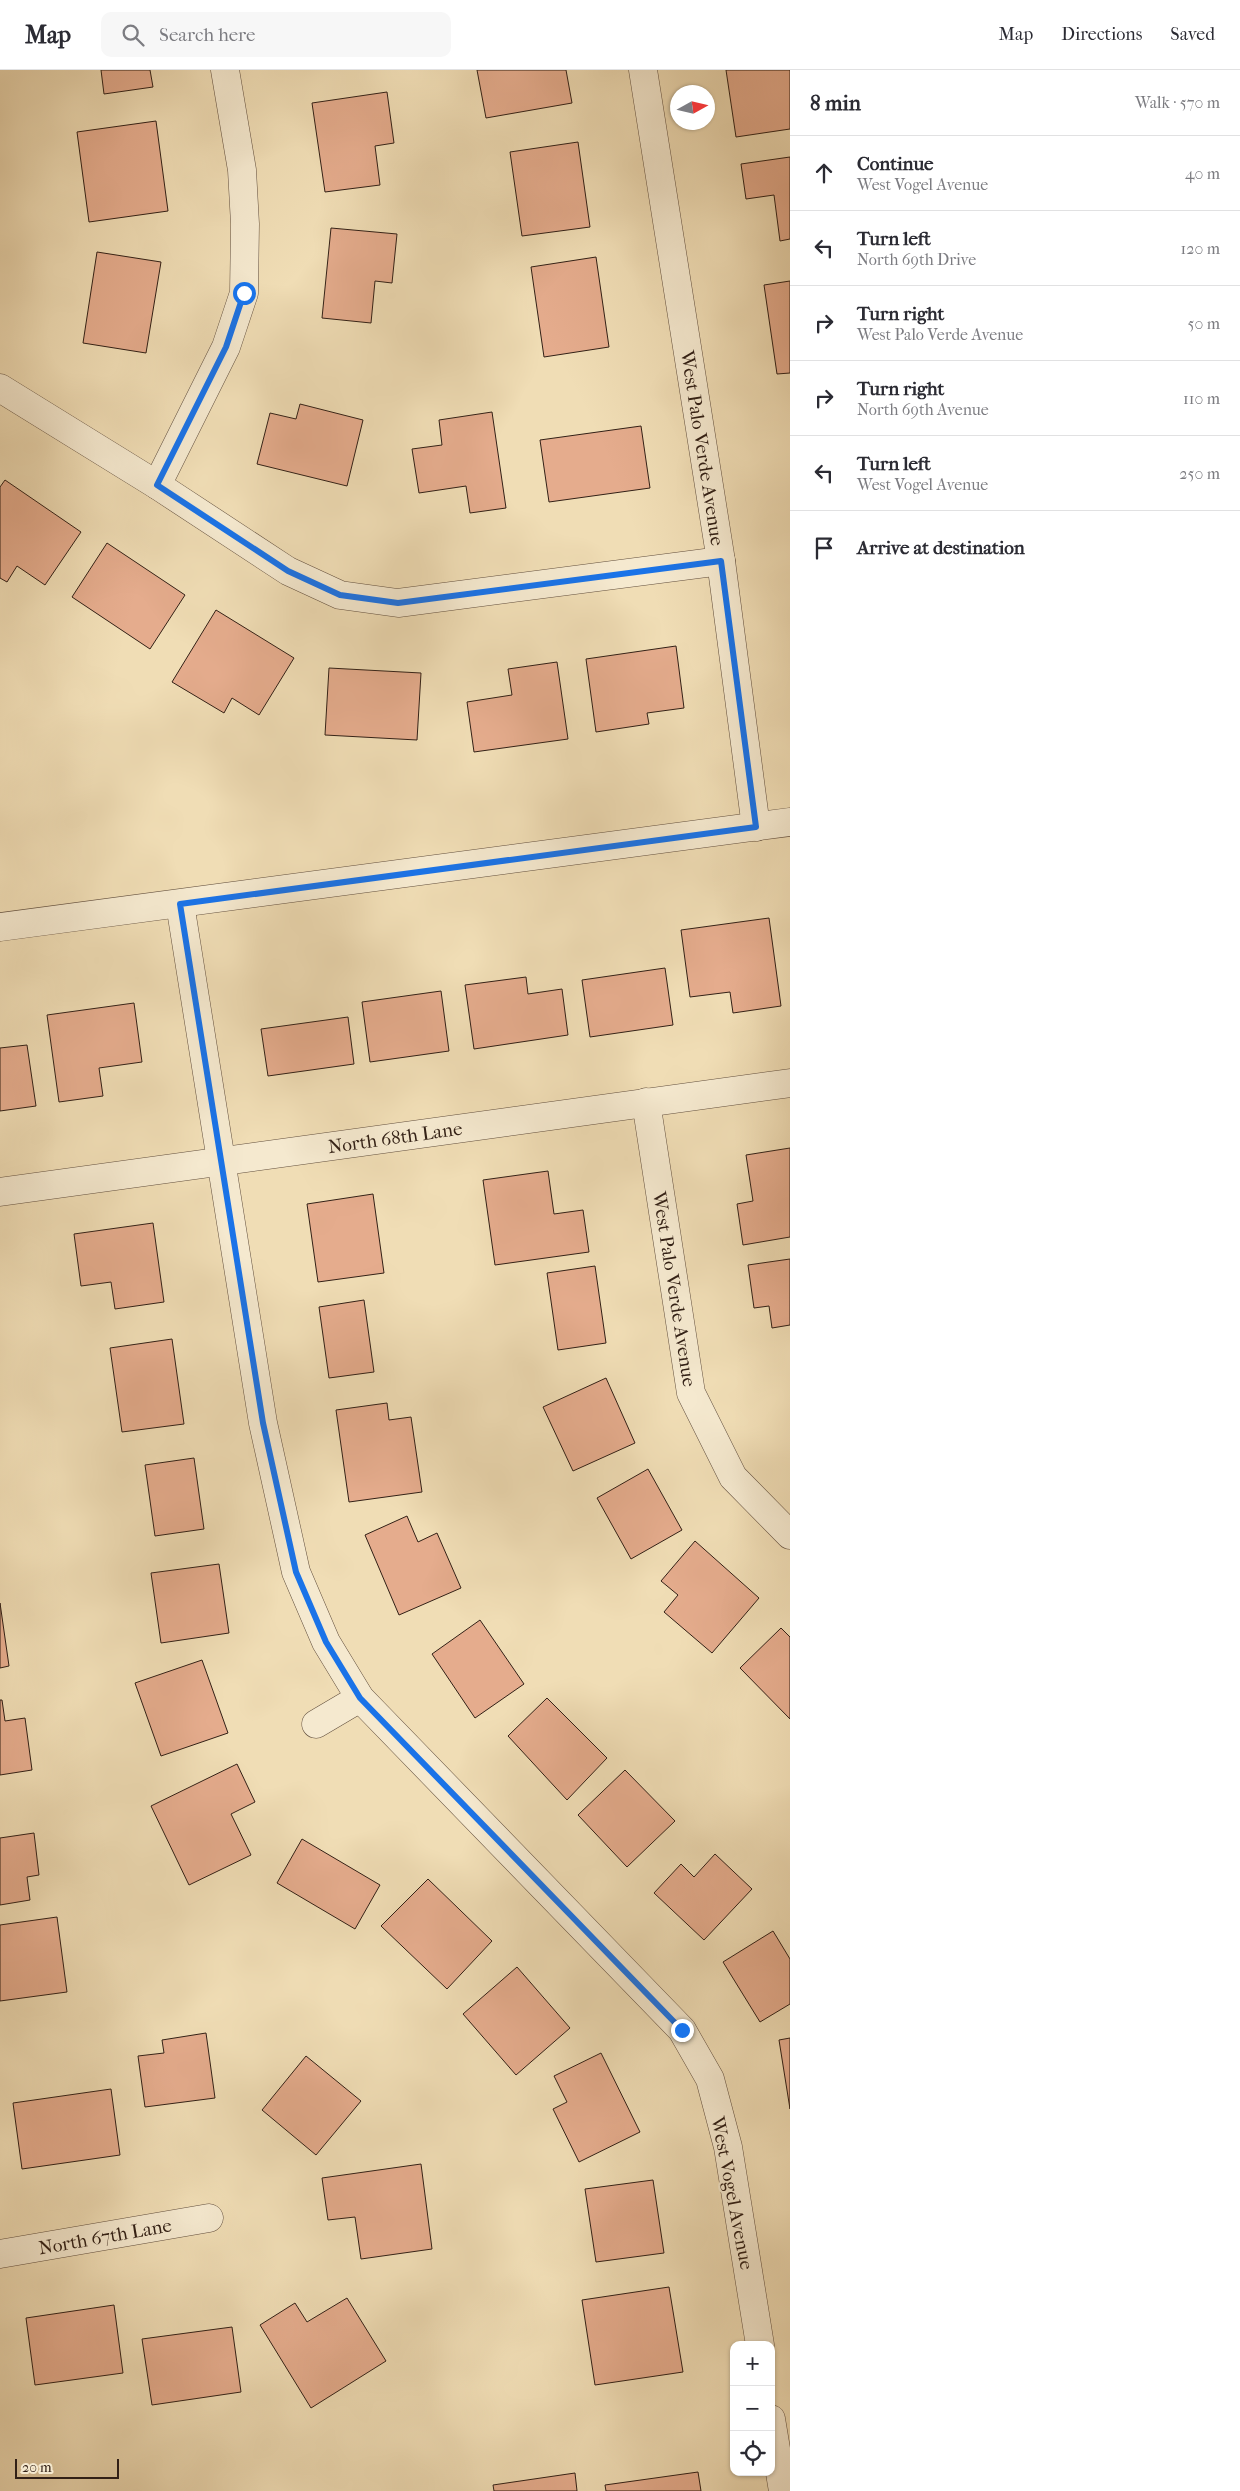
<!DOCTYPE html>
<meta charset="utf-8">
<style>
:root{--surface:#fff;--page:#f7f7f7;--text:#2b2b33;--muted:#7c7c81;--line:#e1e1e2}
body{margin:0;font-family:"IM FELL French Canon",serif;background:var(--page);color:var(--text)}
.controls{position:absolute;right:15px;bottom:15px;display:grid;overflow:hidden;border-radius:10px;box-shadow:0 1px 4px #0004}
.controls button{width:45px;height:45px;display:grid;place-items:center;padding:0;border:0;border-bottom:1px solid var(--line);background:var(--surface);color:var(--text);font:25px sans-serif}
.compass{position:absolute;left:670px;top:15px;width:45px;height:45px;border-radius:50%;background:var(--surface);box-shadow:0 1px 4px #0004;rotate:82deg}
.scale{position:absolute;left:15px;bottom:12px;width:104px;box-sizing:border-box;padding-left:5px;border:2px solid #322016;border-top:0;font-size:14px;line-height:18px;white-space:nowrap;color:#322016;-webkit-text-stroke:4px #f5e9cf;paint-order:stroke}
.stop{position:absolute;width:15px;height:15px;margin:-11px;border:4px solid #1a73e8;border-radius:50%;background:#fff}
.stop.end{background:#1a73e8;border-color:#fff;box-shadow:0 1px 5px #0008}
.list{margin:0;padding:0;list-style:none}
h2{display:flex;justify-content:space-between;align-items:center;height:65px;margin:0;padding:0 20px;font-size:21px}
h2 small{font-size:16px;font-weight:400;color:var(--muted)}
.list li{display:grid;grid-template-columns:32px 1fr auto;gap:15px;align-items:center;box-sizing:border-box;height:75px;padding:0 20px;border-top:1px solid var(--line)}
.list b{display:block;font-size:19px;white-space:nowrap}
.list p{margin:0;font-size:16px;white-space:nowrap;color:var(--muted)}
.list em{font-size:16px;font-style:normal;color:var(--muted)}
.icon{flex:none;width:28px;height:28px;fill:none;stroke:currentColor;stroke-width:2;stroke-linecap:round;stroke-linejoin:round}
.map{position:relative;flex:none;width:790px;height:2421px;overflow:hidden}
header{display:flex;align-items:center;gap:30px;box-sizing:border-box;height:70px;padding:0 25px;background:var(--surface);border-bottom:1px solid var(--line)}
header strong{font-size:24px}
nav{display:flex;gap:28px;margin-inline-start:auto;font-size:18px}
.search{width:350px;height:45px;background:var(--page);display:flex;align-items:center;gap:12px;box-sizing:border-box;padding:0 18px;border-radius:10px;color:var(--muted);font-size:19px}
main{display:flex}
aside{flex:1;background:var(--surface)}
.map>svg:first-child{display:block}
</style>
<header>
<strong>Map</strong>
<div class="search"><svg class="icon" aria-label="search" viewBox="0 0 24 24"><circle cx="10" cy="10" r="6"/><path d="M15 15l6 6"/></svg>Search here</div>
<nav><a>Map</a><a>Directions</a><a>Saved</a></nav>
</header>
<main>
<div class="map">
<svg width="790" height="2421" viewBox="0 0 790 2421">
<rect width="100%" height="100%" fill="#f0ddb5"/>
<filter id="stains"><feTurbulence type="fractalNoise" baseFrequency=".004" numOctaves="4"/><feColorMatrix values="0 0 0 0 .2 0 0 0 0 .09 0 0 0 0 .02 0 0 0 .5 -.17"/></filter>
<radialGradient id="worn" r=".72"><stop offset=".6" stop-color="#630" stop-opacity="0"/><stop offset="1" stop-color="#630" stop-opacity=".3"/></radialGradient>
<!-- building -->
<g fill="#e5ac8d" stroke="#322016">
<path d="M101 0H150L153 17 104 24Z"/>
<path d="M477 0H566L572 33 486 48Z"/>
<path d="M726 0H790V59L736 67Z"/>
<path d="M387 22 394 73 375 76 380 115 325 122 312 33Z"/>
<path d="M156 51 168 141 89 152 77 62Z"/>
<path d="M578 72 590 157 522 166 510 82Z"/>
<path d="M790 87V169L780 171 774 125 746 129 741 94Z"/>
<path d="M331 158 397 164 392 213 375 211 371 253 322 248Z"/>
<path d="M97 182 161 192 146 283 83 273Z"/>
<path d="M596 187 609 277 544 287 531 197Z"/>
<path d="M790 211V303L777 304 764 215Z"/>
<path d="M300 334 363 350 347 416 257 394 270 343 296 349Z"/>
<path d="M492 342 506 438 470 443 466 416 419 423 412 379 442 375 439 350Z"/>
<path d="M641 356 650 418 549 432 540 370Z"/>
<path d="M5 410 81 462 45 515 17 496 7 512 0 508V417Z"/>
<path d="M107 473 185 525 150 579 72 527Z"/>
<path d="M216 540 294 588 259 645 232 628 224 643 172 612Z"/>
<path d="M676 576 684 638 647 643 649 654 596 662 586 589Z"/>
<path d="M557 592 568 669 474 682 467 632 512 625 508 599Z"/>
<path d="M329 598 421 603 417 670 325 665Z"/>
<path d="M769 848 781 936 733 943 730 922 690 927 681 860Z"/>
<path d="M665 898 673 955 590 967 582 910Z"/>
<path d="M526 907 528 924 562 919 568 965 474 979 465 915Z"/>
<path d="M441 921 449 981 370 992 362 932Z"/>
<path d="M134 933 142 992 99 998 103 1026 59 1032 47 945Z"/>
<path d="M348 947 354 994 268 1006 261 959Z"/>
<path d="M27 975 36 1036 0 1041V978Z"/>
<path d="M790 1078V1167L743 1175 737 1134 753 1131 746 1085Z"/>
<path d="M548 1101 554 1144 583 1140 589 1182 495 1195 483 1110Z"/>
<path d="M373 1124 384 1203 318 1212 307 1134Z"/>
<path d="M153 1153 164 1232 115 1239 111 1212 81 1216 74 1164Z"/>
<path d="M790 1189V1255L772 1258 769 1236 754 1238 748 1195Z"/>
<path d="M595 1196 606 1273 558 1280 547 1203Z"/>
<path d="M364 1230 374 1302 329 1308 319 1237Z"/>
<path d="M172 1269 184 1354 122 1362 110 1278Z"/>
<path d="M606 1308 635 1373 573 1401 543 1337Z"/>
<path d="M387 1333 389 1350 411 1347 422 1422 349 1432 336 1340Z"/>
<path d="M194 1388 204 1459 155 1466 145 1395Z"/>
<path d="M648 1399 682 1460 631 1489 597 1428Z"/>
<path d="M407 1446 418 1472 437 1463 461 1518 399 1545 365 1465Z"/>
<path d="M695 1471 759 1528 712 1583 664 1542 678 1525 661 1511Z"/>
<path d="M219 1494 229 1563 161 1573 151 1503Z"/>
<path d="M0 1533 9 1596 0 1598Z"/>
<path d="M480 1550 524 1614 475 1648 432 1584Z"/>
<path d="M781 1558 790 1567V1649L740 1598Z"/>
<path d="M202 1590 228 1663 161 1686 135 1613Z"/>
<path d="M547 1628 607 1688 567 1730 508 1666Z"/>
<path d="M0 1630H2L5 1651 25 1648 32 1700 0 1705Z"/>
<path d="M237 1694 255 1732 231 1744 251 1785 189 1815 151 1736Z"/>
<path d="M625 1700 675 1751 627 1797 578 1745Z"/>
<path d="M34 1763 39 1805 27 1807 30 1830 0 1835V1768Z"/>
<path d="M302 1769 380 1815 355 1859 277 1813Z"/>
<path d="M715 1784 752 1819 704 1870 654 1823 681 1794 694 1807Z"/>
<path d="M428 1809 492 1871 447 1919 381 1856Z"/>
<path d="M57 1847 67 1922 0 1931V1855Z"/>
<path d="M773 1861 790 1889V1934L760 1952 723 1892Z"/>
<path d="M517 1897 570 1958 516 2005 463 1944Z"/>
<path d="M206 1963 215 2028 145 2037 138 1986 164 1983 162 1970Z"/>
<path d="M790 1968V2039L779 1970Z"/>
<path d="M601 1983 640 2062 579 2092 553 2039 567 2032 554 2006Z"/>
<path d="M306 1986 361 2031 316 2085 262 2040Z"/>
<path d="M111 2019 120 2085 22 2099 13 2033Z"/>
<path d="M421 2094 432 2179 361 2189 355 2147 328 2150 322 2108Z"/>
<path d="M653 2110 664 2183 596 2192 585 2119Z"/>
<path d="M669 2217 683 2302 595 2315 582 2230Z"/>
<path d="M347 2228 386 2291 311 2338 260 2255 295 2233 307 2252Z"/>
<path d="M114 2235 123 2303 35 2315 26 2248Z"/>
<path d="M232 2257 241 2322 152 2335 142 2269Z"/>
<path d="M698 2402 701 2421H606L605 2415Z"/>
<path d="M575 2403 577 2421H494L493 2415Z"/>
</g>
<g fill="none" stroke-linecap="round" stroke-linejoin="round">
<!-- minor casing -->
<g stroke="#624f3e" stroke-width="29">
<g id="minor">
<path d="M643 0 721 491 756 757"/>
<path d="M0 318 157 415 288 501 340 525 398 533 721 491"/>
<path d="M157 415 226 277 244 223 245 154 242 100 225 0"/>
<path d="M180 834 263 1353 296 1502 326 1572 360 1628 682 1960 710 2009 728 2077 760 2275"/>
<path d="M0 857 790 752"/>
<path d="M646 1032 691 1323 733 1407 790 1465"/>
<path d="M0 1122 790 1013"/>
<path d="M316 1654 360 1628"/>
<path d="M0 2184 209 2148"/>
<path d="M771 2349 783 2421"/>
</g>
</g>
<!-- minor -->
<use href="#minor" stroke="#f5e9cf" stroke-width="28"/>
</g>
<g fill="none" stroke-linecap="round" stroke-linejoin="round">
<!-- route -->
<path stroke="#1a73e8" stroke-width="6" d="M244 223 226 277 157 415 288 501 340 525 398 533 721 491 756 757 180 834 263 1353 296 1502 326 1572 360 1628 682 1960"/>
</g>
<g text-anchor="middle" stroke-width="4.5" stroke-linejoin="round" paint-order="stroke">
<!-- street labels -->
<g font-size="19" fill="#322016" stroke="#f5e9cf">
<text transform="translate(703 378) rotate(81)" y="7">West Palo Verde Avenue</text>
<text transform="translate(395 1067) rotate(-8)" y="7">North 68th Lane</text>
<text transform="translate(675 1219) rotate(81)" y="7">West Palo Verde Avenue</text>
<text transform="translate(733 2123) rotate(79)" y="7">West Vogel Avenue</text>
<text transform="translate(105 2166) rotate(-10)" y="7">North 67th Lane</text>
</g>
</g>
<rect width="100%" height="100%" filter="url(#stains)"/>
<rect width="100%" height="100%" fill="url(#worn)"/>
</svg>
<div class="controls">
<button>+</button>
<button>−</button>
<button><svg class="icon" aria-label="locate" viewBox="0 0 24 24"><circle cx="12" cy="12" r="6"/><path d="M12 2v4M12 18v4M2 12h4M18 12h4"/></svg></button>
</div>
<svg class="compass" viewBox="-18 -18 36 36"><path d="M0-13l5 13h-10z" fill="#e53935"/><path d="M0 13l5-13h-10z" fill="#7c7c81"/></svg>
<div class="scale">20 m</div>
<div class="stop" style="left:244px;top:223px"></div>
<div class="stop end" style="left:682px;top:1960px"></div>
</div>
<aside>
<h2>8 min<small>Walk · 570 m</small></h2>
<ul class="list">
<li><svg class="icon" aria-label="ahead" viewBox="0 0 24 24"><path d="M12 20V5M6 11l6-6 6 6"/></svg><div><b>Continue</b><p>West Vogel Avenue</p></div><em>40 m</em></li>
<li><svg class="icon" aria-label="left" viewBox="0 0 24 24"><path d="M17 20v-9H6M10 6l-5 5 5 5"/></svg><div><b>Turn left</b><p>North 69th Drive</p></div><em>120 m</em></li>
<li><svg class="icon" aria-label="right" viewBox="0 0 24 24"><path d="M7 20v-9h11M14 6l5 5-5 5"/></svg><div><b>Turn right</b><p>West Palo Verde Avenue</p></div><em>50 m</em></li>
<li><svg class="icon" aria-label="right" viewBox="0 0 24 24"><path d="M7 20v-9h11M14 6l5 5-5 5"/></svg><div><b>Turn right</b><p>North 69th Avenue</p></div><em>110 m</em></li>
<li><svg class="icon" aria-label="left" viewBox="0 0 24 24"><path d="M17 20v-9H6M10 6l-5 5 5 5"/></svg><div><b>Turn left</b><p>West Vogel Avenue</p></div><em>250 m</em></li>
<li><svg class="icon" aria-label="arrive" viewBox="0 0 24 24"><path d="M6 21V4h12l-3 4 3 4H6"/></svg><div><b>Arrive at destination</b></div></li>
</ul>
</aside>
</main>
